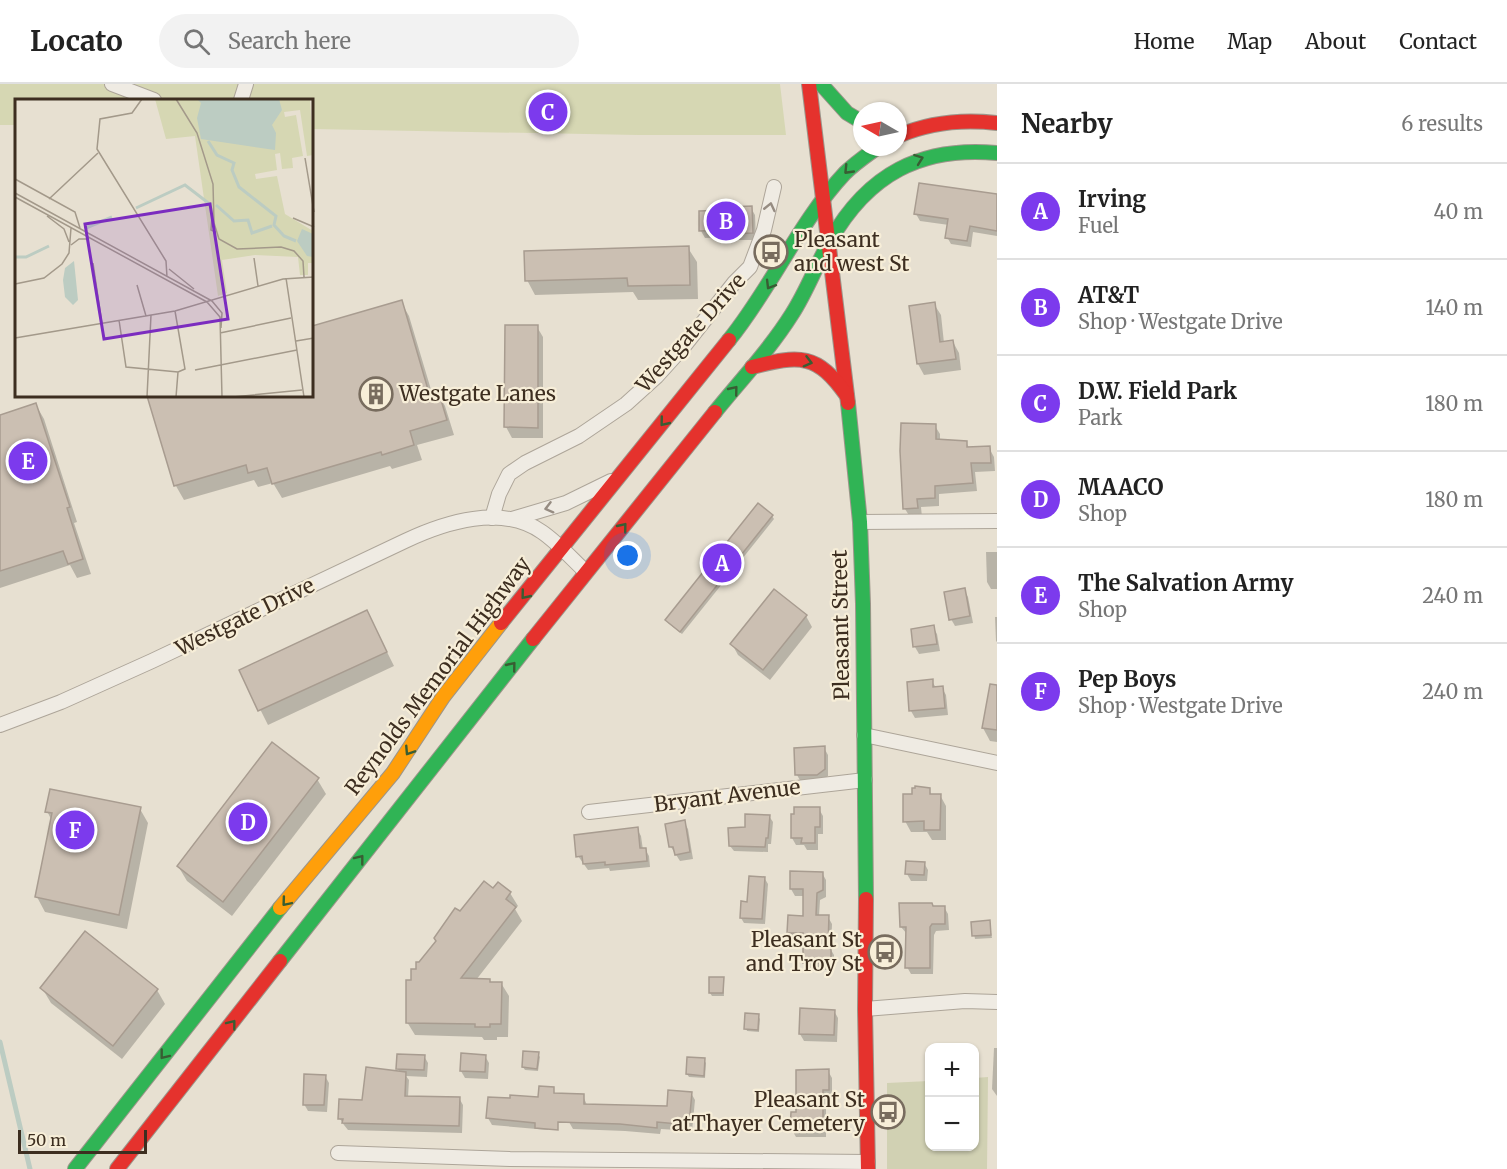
<!DOCTYPE html>
<meta charset="utf-8">
<style>
:root{--surface:#fff;--page:#f2f2f2;--text:#222;--muted:#767676;--line:#e0e0e0;--accent:#7c3aed}
body{margin:0;font-family:Merriweather,serif;background:var(--page);color:var(--text)}
.controls{position:absolute;right:18px;bottom:18px;display:grid;overflow:hidden;border-radius:12px;box-shadow:0 2px 4px #0004}
.controls button{width:54px;height:54px;display:grid;place-items:center;padding:0;border:0;border-bottom:2px solid var(--line);background:var(--surface);color:var(--text);font:30px sans-serif}
.compass{position:absolute;left:853px;top:18px;width:54px;height:54px;border-radius:50%;background:var(--surface);box-shadow:0 2px 4px #0004;rotate:279deg}
.scale{position:absolute;left:18px;bottom:15px;width:129px;box-sizing:border-box;padding-left:6px;border:3px solid #3d2e20;border-top:0;font-size:16px;line-height:21px;white-space:nowrap;color:#3d2e20;-webkit-text-stroke:4px #f7eed8;paint-order:stroke}
.you{position:absolute;left:628px;top:472px;width:21px;height:21px;margin:-15px;border:4px solid #fff;border-radius:50%;background:#1a73e8;box-shadow:0 0 0 9px #1a73e833}
.badge{display:grid;place-items:center;width:39px;height:39px;border-radius:50%;background:var(--accent);color:#fff;font-size:20px;font-weight:700}
.pin{position:absolute;translate:-50% -50%;border:3px solid #fff;box-shadow:0 2px 6px #0006}
.list{margin:0;padding:0;list-style:none}
h2{display:flex;justify-content:space-between;align-items:center;height:78px;margin:0;padding:0 24px;font-size:26px}
h2 small{font-size:20px;font-weight:400;color:var(--muted)}
.list li{display:grid;grid-template-columns:39px 1fr auto;gap:18px;align-items:center;box-sizing:border-box;height:96px;padding:0 24px;border-top:2px solid var(--line)}
.list b{display:block;font-size:22px;white-space:nowrap}
.list p{margin:0;font-size:20px;white-space:nowrap;color:var(--muted)}
.list em{font-size:20px;font-style:normal;color:var(--muted)}
.icon{flex:none;width:33px;height:33px;fill:none;stroke:currentColor;stroke-width:2;stroke-linecap:round;stroke-linejoin:round}
.map{position:relative;flex:none;width:997px;height:1085px;overflow:hidden}
header{display:flex;align-items:center;gap:36px;box-sizing:border-box;height:84px;padding:0 30px;background:var(--surface);border-bottom:2px solid var(--line)}
header strong{font-size:28px}
nav{display:flex;gap:33px;margin-inline-start:auto;font-size:21px}
.search{width:420px;height:54px;background:var(--page);display:flex;align-items:center;gap:15px;box-sizing:border-box;padding:0 21px;border-radius:33px;color:var(--muted);font-size:22px}
main{display:flex}
aside{flex:1;background:var(--surface)}
.map>svg:first-child{display:block}
</style>
<header>
<strong>Locato</strong>
<div class="search"><svg class="icon" aria-label="search" viewBox="0 0 24 24"><circle cx="10" cy="10" r="6"/><path d="M15 15l6 6"/></svg>Search here</div>
<nav><a>Home</a><a>Map</a><a>About</a><a>Contact</a></nav>
</header>
<main>
<div class="map">
<svg width="997" height="1085" viewBox="0 0 997 1085">
<rect width="100%" height="100%" fill="#e7e0d1"/>
<!-- green -->
<path fill="#d6d7b3" d="M0 0H780L786 51H638L312 45V16H16V41H0Z"/>
<!-- cemetery -->
<path fill="#d1d1b3" d="M988 993 987 1085H887V999L929 997 930 1062H974L975 994Z"/>
<!-- shadow -->
<g fill="#0003">
<path d="M997 112V152L973 148 971 163 951 160 947 153 949 141 920 137 916 130Z"/>
<path d="M751 124 755 131 756 156H733L731 153 705 154 701 147Z"/>
<path d="M688 164 697 178 698 215 638 216 633 208 535 211 527 196Z"/>
<path d="M401 218 409 232 432 309 437 308 445 322 454 351 417 361 422 376 392 385 390 382 282 414 273 399 258 403 254 396 184 416 176 402 149 312H312V244Z"/>
<path d="M934 220 941 231 944 259 953 258 959 269 961 286 924 291 918 280 910 223Z"/>
<path d="M507 242 537 243 543 253V354H512L506 343Z"/>
<path d="M36 321 44 335 77 438 74 439 91 490 77 494 70 481 0 504V332Z"/>
<path d="M935 342 940 350V357L966 358 969 364H989L994 373 995 387 975 388 977 407 939 410V422L921 423 922 433H910L905 425Z"/>
<path d="M772 432 774 435 682 550 668 539 667 536Z"/>
<path d="M986 468H997V505H991L987 498Z"/>
<path d="M964 506 968 513 973 539 955 542 951 535Z"/>
<path d="M367 528 394 582 268 641 241 587Z"/>
<path d="M806 532 812 543 770 596 738 571 732 560Z"/>
<path d="M995 533H997V558L996 557Z"/>
<path d="M933 543 937 550 940 567 919 570 915 563 912 546Z"/>
<path d="M932 597 936 604H942L946 611 948 631 915 634 911 627 908 599Z"/>
<path d="M997 620V658L990 657 983 644Z"/>
<path d="M824 664 828 671V692L821 697 801 698 797 691Z"/>
<path d="M317 695 326 710 232 832 187 797 178 782Z"/>
<path d="M929 706 932 712 940 711 946 722V756H932L927 748H911L905 737 913 711Z"/>
<path d="M140 725 148 739 127 845 45 828 37 813 52 737 47 727Z"/>
<path d="M819 725 823 732V750H818V766H807L804 761H796L792 754Z"/>
<path d="M769 732 773 738 771 760H768V768L734 767 730 762 746 745Z"/>
<path d="M684 738 688 745 693 775 680 777 671 763Z"/>
<path d="M637 745 641 752 643 766 645 765 649 772 650 783 610 787 609 784 588 786 578 772Z"/>
<path d="M924 779 928 786 927 797H911L907 790Z"/>
<path d="M822 789 826 796V813L820 816 819 832 828 833 832 840 831 866 834 871V886H809L805 879V856L793 855 789 848 804 833 805 812H795L791 805Z"/>
<path d="M765 795 768 800 765 840 744 839 741 834Z"/>
<path d="M498 800 510 809 518 822 515 825 522 837 476 896H489L491 899H501L509 912 508 953H497V956H484L482 953 415 951 407 938 412 898 420 879 460 829 494 807Z"/>
<path d="M900 821 944 823 948 830 949 846 936 847 934 851 933 890H911L907 883V850L901 843Z"/>
<path d="M989 838 992 854 975 855 972 839Z"/>
<path d="M723 895 724 912H712L710 909Z"/>
<path d="M42 904 157 906 165 920 122 975 51 919Z"/>
<path d="M834 927 838 934 837 958 804 957 800 950Z"/>
<path d="M758 932 760 935 759 948 747 947 746 944Z"/>
<path d="M994 964H997V1012L992 1005Z"/>
<path d="M538 970 540 973 538 987 525 986 523 983Z"/>
<path d="M424 972 428 979 427 993 406 992 409 996 408 1013 459 1014 463 1021 462 1049 348 1046 344 1041 340 1035 400 989 398 985Z"/>
<path d="M485 972 489 979 488 995 465 994 461 987Z"/>
<path d="M704 976 706 979 705 994 689 993 687 990Z"/>
<path d="M828 987 832 994V1012L826 1013V1053H796L792 1046 798 1030Z"/>
<path d="M325 992 329 999 327 1028 308 1027 304 1020Z"/>
<path d="M691 1009 695 1016 692 1047 661 1045 660 1050 625 1047 573 1045 569 1038 583 1012 587 1021 668 1024Z"/>
<path d="M549 1022 548 1046 492 1041 488 1034Z"/>
</g>
<g fill="none" stroke-linecap="round" stroke-linejoin="round">
<!-- stream -->
<path stroke="#bcccc2" stroke-width="5" d="M0 958 30 1085"/>
</g>
<!-- building -->
<g fill="#cbbfb2" stroke="#a89c90" stroke-width="1.5">
<path d="M919 99 997 110V147L970 142 967 157 945 154 948 135 914 130Z"/>
<path d="M752 122 753 149 727 150V146L699 147V127L727 126V123Z"/>
<path d="M689 162 690 201 628 202 627 194 525 197 524 167Z"/>
<path d="M402 216 429 309 438 306 447 336 410 347 414 361 382 371 381 368 272 400 267 384 248 389 246 381 174 402 147 312H312V242Z"/>
<path d="M935 218 940 258 953 256 956 275 917 280 909 222Z"/>
<path d="M505 241H538V344L504 343Z"/>
<path d="M36 319 70 423 67 424 83 475 68 480 63 467 0 487V331Z"/>
<path d="M901 339 936 340V355L967 357V363L990 362 991 379H971L973 399 935 402V414L917 415 918 424 903 425 900 367Z"/>
<path d="M758 419 773 431 680 548 665 536Z"/>
<path d="M965 504 970 532 949 536 944 508Z"/>
<path d="M774 505 807 531 763 586 730 560Z"/>
<path d="M367 526 387 568 258 627 239 586Z"/>
<path d="M934 541 937 560 913 563 911 545Z"/>
<path d="M933 595V603L943 602 945 624 909 627 907 598Z"/>
<path d="M990 600 997 601V646L982 644Z"/>
<path d="M272 658 319 694 223 818 177 782Z"/>
<path d="M825 662V685L817 691H795L794 664Z"/>
<path d="M915 702 930 704V710H941L940 746H924V737L903 738V710H912V704H915Z"/>
<path d="M50 705 141 723 119 831 35 813 52 729 45 728Z"/>
<path d="M794 723H820V743H815V759H801L802 754H791V730H794Z"/>
<path d="M745 730 770 731 768 754H766L765 763 729 762 728 744 745 743Z"/>
<path d="M685 736 690 768 675 771 673 763H669L665 740Z"/>
<path d="M638 743 640 764H646L647 777 605 781V778L583 780 582 772 576 773 574 751Z"/>
<path d="M906 777 925 778 924 791 905 790Z"/>
<path d="M790 787 823 788V806L817 809 816 831H829L828 862H831V879H803V849H787L788 831 803 832V805H790Z"/>
<path d="M749 792 765 793 762 835 740 834 741 817 747 818Z"/>
<path d="M484 797 493 804 498 798 511 808 506 815 516 823 461 894 490 895V898H502L501 940H490V943H475V940L406 939V896H411V885H416V878H419L436 857 434 854 455 824 460 827Z"/>
<path d="M899 819H932L933 822H945V840H932L930 843V884H905L906 843H900Z"/>
<path d="M990 836 991 851 972 852 971 838Z"/>
<path d="M85 847 158 905 113 962 40 904Z"/>
<path d="M709 893H724L723 909H709Z"/>
<path d="M800 924 835 926 834 951 799 950Z"/>
<path d="M745 929 759 930 758 946 744 945Z"/>
<path d="M523 967 539 968 537 985 522 983Z"/>
<path d="M461 969 486 971 485 988 460 987Z"/>
<path d="M397 970 425 971 424 986 396 985Z"/>
<path d="M687 973 705 974 704 992 686 990Z"/>
<path d="M366 983 406 988 405 1012 460 1013 459 1042 342 1039 343 1035H338L339 1015 362 1016Z"/>
<path d="M829 985V1006H823V1047L790 1046 791 1028H796V986Z"/>
<path d="M304 990 326 991 324 1021H303Z"/>
<path d="M539 1002 554 1003V1009L584 1010V1020L667 1022 668 1006 692 1008 689 1041 657 1038V1044L620 1040 558 1038V1046L535 1044V1039L486 1034 488 1013 510 1014V1011L538 1013Z"/>
</g>
<g fill="none" stroke-linecap="round" stroke-linejoin="round">
<!-- street casing -->
<g stroke="#ada599" stroke-width="16">
<g id="street">
<path d="M112 0 154 16"/>
<path d="M241 16 246 0"/>
<path d="M492 434 499 410 509 390 525 379 579 352 626 320 657 292 685 261 734 199 750 183 764 146 774 103"/>
<path d="M512 435 566 419 611 397"/>
<path d="M860 438 997 437"/>
<path d="M0 641 61 618 152 577 405 457C445 438 502 420 542 448 558 459 572 475 586 488"/>
<path d="M864 651 997 679"/>
<path d="M589 728 865 696"/>
<path d="M865 925 965 917 997 918"/>
<path d="M338 1069 510 1075 868 1078"/>
</g>
</g>
<!-- fast casing -->
<g stroke="#9c958a" stroke-width="16">
<g id="fast">
<path d="M821 0 847 29 862 38"/>
<path d="M729 256C772 203 799 138 845 89 855 79 867 71 878 63"/>
<path d="M848 319 860 438 863 520 866 815"/>
<path d="M715 328C741 296 770 265 792 230 807 207 816 181 830 157 868 90 921 62 997 69"/>
<path d="M280 877 533 555"/>
<path d="M75 1085 280 824"/>
</g>
</g>
<!-- slow casing -->
<g stroke="#9c958a" stroke-width="16">
<path id="slow" d="M280 824 393 689 443 613 501 539"/>
</g>
<!-- jam casing -->
<g stroke="#9c958a" stroke-width="16">
<g id="jam">
<path d="M809 0 848 319"/>
<path d="M898 52C930 38 962 35 997 39"/>
<path d="M752 283C800 271 817 269 847 312"/>
<path d="M501 539 729 256"/>
<path d="M533 555 715 328"/>
<path d="M866 815 865 925 868 1085"/>
<path d="M117 1085 280 877"/>
</g>
</g>
<!-- street -->
<use href="#street" stroke="#efebe3" stroke-width="14"/>
<!-- fast -->
<use href="#fast" stroke="#30b455" stroke-width="14"/>
<!-- slow -->
<use href="#slow" stroke="#ff9f0a" stroke-width="14"/>
<!-- jam -->
<use href="#jam" stroke="#e5322d" stroke-width="14"/>
</g>
<!-- one-way arrows -->
<defs><path id="oneway-chevron" d="M-2-3.5L2.5 0L-2 3.5" fill="none" stroke-width="1.6" stroke-linecap="round" stroke-linejoin="round" transform="scale(1.5)"/></defs>
<g stroke="#385d33">
<use href="#oneway-chevron" transform="translate(919 75) rotate(-20)"/>
<use href="#oneway-chevron" transform="translate(848 86) rotate(134)"/>
<use href="#oneway-chevron" transform="translate(770 201) rotate(121)"/>
<use href="#oneway-chevron" transform="translate(808 278) rotate(15)"/>
<use href="#oneway-chevron" transform="translate(734 306) rotate(-51)"/>
<use href="#oneway-chevron" transform="translate(664 338) rotate(129)"/>
<use href="#oneway-chevron" transform="translate(623 443) rotate(-51)"/>
<use href="#oneway-chevron" transform="translate(525 511) rotate(129)"/>
<use href="#oneway-chevron" transform="translate(512 582) rotate(-51)"/>
<use href="#oneway-chevron" transform="translate(409 667) rotate(123)"/>
<use href="#oneway-chevron" transform="translate(360 775) rotate(-52)"/>
<use href="#oneway-chevron" transform="translate(286 818) rotate(130)"/>
<use href="#oneway-chevron" transform="translate(232 940) rotate(-52)"/>
<use href="#oneway-chevron" transform="translate(164 971) rotate(128)"/>
</g>
<g stroke="#968c82">
<use href="#oneway-chevron" transform="translate(770 123) rotate(-77)"/>
<use href="#oneway-chevron" transform="translate(549 424) rotate(165)"/>
</g>
<!-- icons -->
<defs>
<g id="bus-ring" transform="scale(1.725)"><circle r="9.5" fill="#f7eed8" stroke="#786c5e" stroke-width="1.5"/><path d="M-5-6H5V4H4V6H2V4H-2V6H-4V4H-5ZM-3.5-4V0h7V-4ZM-3.5 1.2v1.5H-2V1.2ZM2 1.2v1.5H3.5V1.2Z" fill="#786c5e"/></g>
<g id="building-ring" transform="scale(1.725)"><circle r="9.5" fill="#f7eed8" stroke="#786c5e" stroke-width="1.5"/><path d="M-4-6H4V6H1V3H-1V6H-4ZM-2.5-4.3h1.7v1.8h-1.7ZM.8-4.3h1.7v1.8H.8ZM-2.5-1h1.7V.8h-1.7ZM.8-1h1.7V.8H.8Z" fill="#786c5e"/></g>
</defs>
<g fill-rule="evenodd">
<use href="#bus-ring" x="771" y="168"/>
<use href="#building-ring" x="376" y="310"/>
<use href="#bus-ring" x="885" y="868"/>
<use href="#bus-ring" x="888" y="1028"/>
</g>
<g text-anchor="middle" stroke-width="4.5" stroke-linejoin="round" paint-order="stroke">
<!-- poi labels -->
<g font-size="21" fill="#3d2e20" stroke="#f7eed8" text-anchor="start">
<text x="794" y="163">Pleasant<tspan x="794" dy="24">and west St</tspan></text>
<text x="399" y="317">Westgate Lanes</text>
<text x="862" y="863" text-anchor="end">Pleasant St<tspan x="862" dy="24">and Troy St</tspan></text>
<text x="865" y="1023" text-anchor="end">Pleasant St<tspan x="865" dy="24">atThayer Cemetery</tspan></text>
</g>
<!-- street labels -->
<g font-size="21" fill="#3d2e20" stroke="#f7eed8">
<text transform="translate(691 249) rotate(-48)" y="7">Westgate Drive</text>
<text transform="translate(245 533) rotate(-26)" y="7">Westgate Drive</text>
<text transform="translate(841 541) rotate(-91)" y="7">Pleasant Street</text>
<text transform="translate(438 592) rotate(-53)" y="7">Reynolds Memorial Highway</text>
<text transform="translate(727 712) rotate(-7)" y="7">Bryant Avenue</text>
</g>
</g>
<!-- overview -->
<g transform="translate(15 15)">
<rect width="298" height="298" fill="#e7e0d1"/>
<path d="M140 0H295L298 56 292 57 285 11 269 13 270 18 281 16 288 57 277 59 278 69 267 70 265 54 260 55 262 71 240 75 241 80 262 77 270 115 298 132V164H293V176H285L283 158 240 156 207 161 212 194 203 197 180 37 151 40Z" fill="#d6d7b3"/>
<path d="M182 0H264L267 11 257 26 261 34 260 51 186 40 182 19 186 4ZM287 130 298 135V158L292 157 282 142ZM59 162 63 201 58 206 50 198 48 181 50 169Z" fill="#bcccc2"/>
<path fill="none" stroke="#bcccc2" stroke-width="3" d="M193 42 202 56 219 64 217 71 224 88 261 117 259 126 269 137 281 142M201 106 219 122 233 121 237 134 257 127M121 109 170 86 196 106M71 129 97 118M0 158H11L34 147"/>
<path fill="none" stroke="#a3998a" stroke-width="1.5" d="M127 0 117 14 85 20 82 50 151 162 152 178M161 0 182 34 198 85 199 124 204 140 222 150 266 148 279 152 288 162 289 178M290 59 299 113M0 80 60 113 65 129M0 94 197 202M0 98 192 203M34 100 83 54M32 117 49 130 54 143M197 117 196 131 201 133M278 119 299 128M56 146 64 140H74M239 159 243 187M78 164 87 225M154 170 179 190M271 179 289 298M0 185 29 179 47 165 54 154 56 129M122 186 131 217M197 202 207 214 206 229M192 203 205 218 207 298M160 212 170 270 163 273M104 221 111 268 163 273M205 234 276 219M0 239 160 212 268 180 299 178M281 242 299 239M180 271 282 251M132 298 136 216M161 298 163 273M218 298 287 291"/>
<path fill="#7b2cbf" fill-opacity="0.15" stroke="#7b2cbf" stroke-width="3" d="M195 105 213 220 89 240 70 125Z"/>
<rect width="298" height="298" fill="none" stroke="#3d2e20" stroke-width="3"/>
</g>
</svg>
<div class="controls">
<button>+</button>
<button>−</button>
</div>
<svg class="compass" viewBox="-18 -18 36 36"><path d="M0-13l5 13h-10z" fill="#e53935"/><path d="M0 13l5-13h-10z" fill="#767676"/></svg>
<div class="scale">50 m</div>
<div class="you"></div>
<div class="pin badge" style="left:722px;top:479px">A</div>
<div class="pin badge" style="left:726px;top:137px">B</div>
<div class="pin badge" style="left:548px;top:28px">C</div>
<div class="pin badge" style="left:248px;top:738px">D</div>
<div class="pin badge" style="left:28px;top:377px">E</div>
<div class="pin badge" style="left:75px;top:746px">F</div>
</div>
<aside>
<h2>Nearby<small>6 results</small></h2>
<ul class="list">
<li><span class="badge">A</span><div><b>Irving</b><p>Fuel</p></div><em>40 m</em></li>
<li><span class="badge">B</span><div><b>AT&amp;T</b><p>Shop · Westgate Drive</p></div><em>140 m</em></li>
<li><span class="badge">C</span><div><b>D.W. Field Park</b><p>Park</p></div><em>180 m</em></li>
<li><span class="badge">D</span><div><b>MAACO</b><p>Shop</p></div><em>180 m</em></li>
<li><span class="badge">E</span><div><b>The Salvation Army</b><p>Shop</p></div><em>240 m</em></li>
<li><span class="badge">F</span><div><b>Pep Boys</b><p>Shop · Westgate Drive</p></div><em>240 m</em></li>
</ul>
</aside>
</main>
